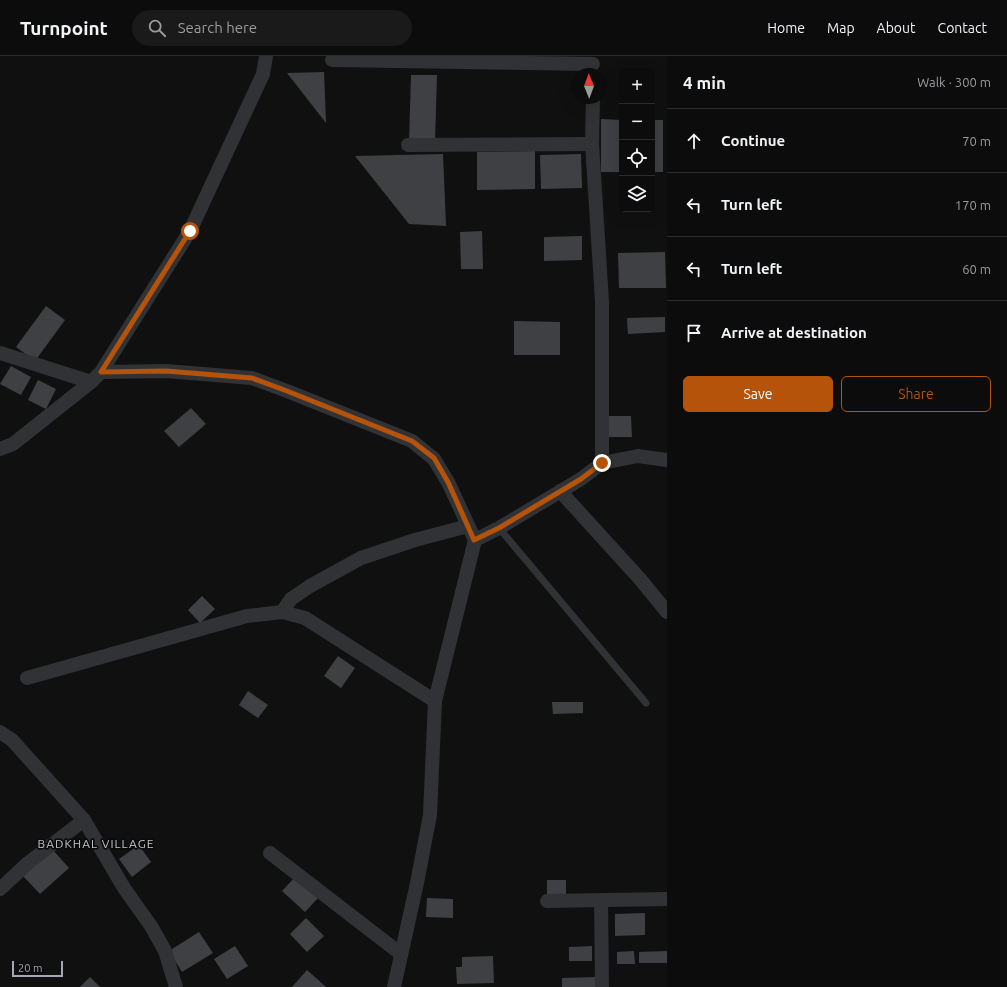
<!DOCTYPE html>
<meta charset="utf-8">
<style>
:root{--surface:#0c0c0d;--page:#1a1a1b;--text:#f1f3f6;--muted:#9a9b9d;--line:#2c2c2e;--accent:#b45309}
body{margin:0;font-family:Ubuntu,sans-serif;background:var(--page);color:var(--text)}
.controls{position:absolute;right:12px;top:12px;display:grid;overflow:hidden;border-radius:6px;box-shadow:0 4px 16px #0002}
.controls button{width:36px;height:36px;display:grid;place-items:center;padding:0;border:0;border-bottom:1px solid var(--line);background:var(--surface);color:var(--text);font:20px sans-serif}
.compass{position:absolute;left:571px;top:12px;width:36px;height:36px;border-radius:50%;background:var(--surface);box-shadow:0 4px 16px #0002;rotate:359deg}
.scale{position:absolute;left:12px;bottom:10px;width:51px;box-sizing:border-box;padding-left:4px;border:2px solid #a2a7b0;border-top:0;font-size:11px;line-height:14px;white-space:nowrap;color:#a2a7b0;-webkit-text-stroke:3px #0b0b0c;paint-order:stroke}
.stop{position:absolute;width:12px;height:12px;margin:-9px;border:3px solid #b45309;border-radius:50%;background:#fff}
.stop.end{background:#b45309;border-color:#fff;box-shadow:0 1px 4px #0008}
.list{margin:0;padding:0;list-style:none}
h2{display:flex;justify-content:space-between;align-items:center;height:52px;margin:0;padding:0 16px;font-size:17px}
h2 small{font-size:13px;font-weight:400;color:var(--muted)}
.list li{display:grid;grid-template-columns:26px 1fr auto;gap:12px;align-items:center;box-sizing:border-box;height:64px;padding:0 16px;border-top:1px solid var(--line)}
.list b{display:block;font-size:15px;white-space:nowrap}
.list em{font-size:13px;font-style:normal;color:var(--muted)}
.actions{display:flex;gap:8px;padding:12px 16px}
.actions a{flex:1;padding:9px 0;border:1px solid var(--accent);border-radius:6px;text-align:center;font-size:14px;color:var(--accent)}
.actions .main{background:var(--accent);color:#fff}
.icon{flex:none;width:22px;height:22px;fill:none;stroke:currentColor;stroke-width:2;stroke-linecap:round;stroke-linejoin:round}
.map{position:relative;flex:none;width:667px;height:931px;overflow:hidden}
header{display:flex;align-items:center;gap:24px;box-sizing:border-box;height:56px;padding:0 20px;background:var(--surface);border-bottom:1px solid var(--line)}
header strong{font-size:19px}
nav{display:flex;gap:22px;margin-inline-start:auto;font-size:14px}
.search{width:280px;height:36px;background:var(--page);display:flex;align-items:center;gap:10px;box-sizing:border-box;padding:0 14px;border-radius:22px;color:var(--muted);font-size:15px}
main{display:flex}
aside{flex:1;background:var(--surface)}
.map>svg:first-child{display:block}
</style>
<header>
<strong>Turnpoint</strong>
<div class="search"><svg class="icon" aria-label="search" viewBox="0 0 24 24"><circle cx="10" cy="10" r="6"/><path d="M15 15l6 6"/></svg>Search here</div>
<nav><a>Home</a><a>Map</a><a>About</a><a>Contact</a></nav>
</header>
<main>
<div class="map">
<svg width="667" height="931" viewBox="0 0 667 931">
<rect width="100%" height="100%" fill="#101011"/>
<!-- building -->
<g fill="#3f4044">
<path d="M324 16 326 67 287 17Z"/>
<path d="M411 19H437L435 87H409Z"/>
<path d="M601 63 622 64V116H601Z"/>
<rect x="652" y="64" width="11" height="52"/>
<path d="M535 95V133L477 134V96Z"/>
<path d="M443 98 446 170 409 168 355 100Z"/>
<path d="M581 98 582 132 541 133 540 99Z"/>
<path d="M482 175 483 213H461L460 176Z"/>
<path d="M582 180V204L544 205V181Z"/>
<path d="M665 196 666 232H619L618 197Z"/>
<path d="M46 250 65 264 35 305 16 291Z"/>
<path d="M665 261V276L628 278 627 262Z"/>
<path d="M514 265 560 266V299H514Z"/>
<path d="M11 310 31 321 21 339 0 328Z"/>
<path d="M38 324 56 333 46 353 28 344Z"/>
<path d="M191 352 206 368 179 391 164 375Z"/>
<path d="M607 360H631L632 381H607Z"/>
<path d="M202 540 215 553 200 567 188 554Z"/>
<path d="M338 600 355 612 341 632 324 620Z"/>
<path d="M248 635 268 649 258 662 239 649Z"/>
<path d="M552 646H583V657L553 658Z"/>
<path d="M139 789 151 806 132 821 119 803Z"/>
<path d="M52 793 69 812 40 838 23 820Z"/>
<path d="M296 820 319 841 305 856 282 835Z"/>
<rect x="547" y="824" width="19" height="14"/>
<path d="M427 842 453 843V862L426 861Z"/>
<path d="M645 857V879L615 880V858Z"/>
<path d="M306 862 324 880 307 896 290 878Z"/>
<path d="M199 876 213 897 182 916 169 895Z"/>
<path d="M235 890 248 910 227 923 214 903Z"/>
<path d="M592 890V905H569V891Z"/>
<path d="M634 895 635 908H617V896Z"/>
<path d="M667 895V907H639V896Z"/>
<path d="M493 900 494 927 457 928 456 911H462V901Z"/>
<path d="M307 914 326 931H292Z"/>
<path d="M90 921 100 931H80Z"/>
<path d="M597 921V931H562V922Z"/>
</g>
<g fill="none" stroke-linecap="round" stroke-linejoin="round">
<!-- lane -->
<path stroke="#313235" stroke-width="7" d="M499 472 646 647"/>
<!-- street -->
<g stroke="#313235" stroke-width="14">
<path d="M332 4 593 8"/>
<path d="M593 42 592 88 602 245V407"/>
<path d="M408 89 592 88"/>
<path d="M0 297 91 326"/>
<path d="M101 316 166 315 252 322 287 335 412 385 434 403 448 426 475 484"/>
<path d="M0 393 13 388 91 326 101 316 190 175 263 18 266 0"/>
<path d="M560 435 640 523 667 556"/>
<path d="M282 556 291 543 310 530 361 502 415 484 468 470"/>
<path d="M27 622 247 560 282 556 305 562 435 645"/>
<path d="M0 676 12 684 84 764 124 832 151 870 165 895 176 931"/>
<path d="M270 797 401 898"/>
<path d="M0 833 28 807 84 764"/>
<path d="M601 844 602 930"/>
<path d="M547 845 667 843"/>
<path d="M394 931 417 827 430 759 435 645 475 484 499 472 581 423 602 407 638 400 667 404"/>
</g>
</g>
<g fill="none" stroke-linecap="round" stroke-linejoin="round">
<!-- route -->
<path stroke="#b45309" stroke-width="5" d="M190 175 101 316 166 315 252 322 287 335 412 385 434 402 448 426 474 484 499 472 581 423 602 407"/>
</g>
<g text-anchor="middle" stroke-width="3.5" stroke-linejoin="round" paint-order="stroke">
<!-- neighbourhood labels -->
<g font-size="12" letter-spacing="1" fill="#c3c6cd" stroke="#0b0b0c">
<text x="96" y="792">BADKHAL VILLAGE</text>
</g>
</g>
</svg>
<div class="controls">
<button>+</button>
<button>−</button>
<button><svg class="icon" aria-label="locate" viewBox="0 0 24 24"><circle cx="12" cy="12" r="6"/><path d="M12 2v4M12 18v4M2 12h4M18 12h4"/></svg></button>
<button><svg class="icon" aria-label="layers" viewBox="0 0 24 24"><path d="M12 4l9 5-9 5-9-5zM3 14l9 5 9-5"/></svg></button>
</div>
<svg class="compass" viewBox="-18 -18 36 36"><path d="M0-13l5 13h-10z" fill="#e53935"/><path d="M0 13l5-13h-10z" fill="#9a9b9d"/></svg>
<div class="scale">20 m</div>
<div class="stop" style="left:190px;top:175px"></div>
<div class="stop end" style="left:602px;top:407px"></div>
</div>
<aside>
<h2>4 min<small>Walk · 300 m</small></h2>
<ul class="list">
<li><svg class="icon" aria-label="ahead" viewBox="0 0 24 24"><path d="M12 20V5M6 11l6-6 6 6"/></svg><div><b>Continue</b></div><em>70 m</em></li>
<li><svg class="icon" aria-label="left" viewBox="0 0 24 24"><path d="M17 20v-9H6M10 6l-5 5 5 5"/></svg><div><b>Turn left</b></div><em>170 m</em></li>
<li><svg class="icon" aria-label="left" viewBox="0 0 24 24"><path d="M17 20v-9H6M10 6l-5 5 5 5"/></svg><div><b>Turn left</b></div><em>60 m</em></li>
<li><svg class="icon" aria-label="arrive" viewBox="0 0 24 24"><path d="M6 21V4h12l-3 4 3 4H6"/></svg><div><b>Arrive at destination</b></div></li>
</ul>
<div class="actions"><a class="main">Save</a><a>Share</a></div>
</aside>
</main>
